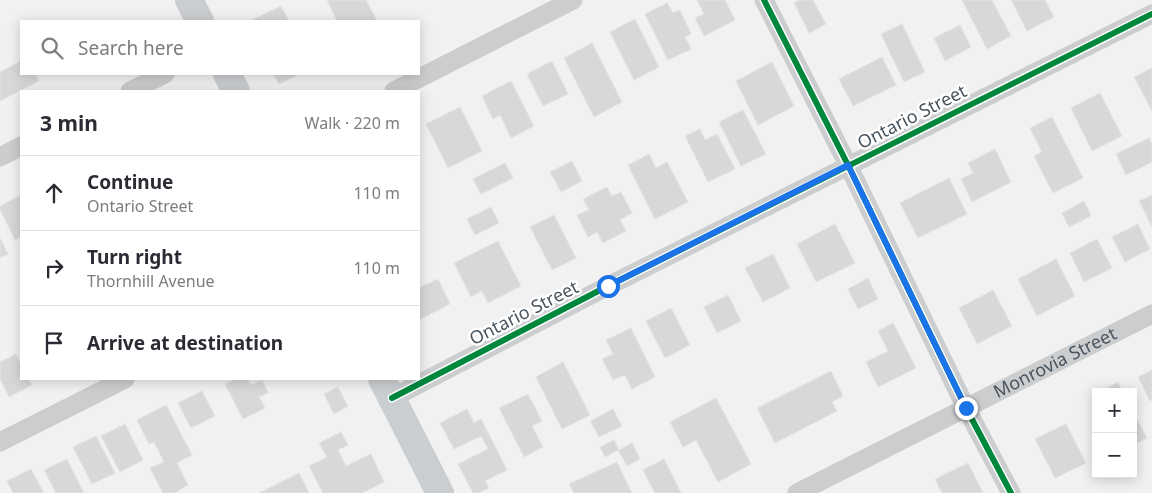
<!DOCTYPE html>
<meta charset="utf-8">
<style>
:root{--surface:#fff;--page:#f2f2f3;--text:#2b2b33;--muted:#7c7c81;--line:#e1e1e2}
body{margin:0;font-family:"Noto Sans",sans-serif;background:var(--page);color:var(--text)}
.controls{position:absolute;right:15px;bottom:15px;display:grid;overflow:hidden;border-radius:0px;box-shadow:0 2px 12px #0003}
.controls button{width:45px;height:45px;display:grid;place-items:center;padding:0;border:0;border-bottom:1px solid var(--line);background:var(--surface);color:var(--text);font:25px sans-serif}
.stop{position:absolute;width:15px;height:15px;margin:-11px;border:4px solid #1a73e8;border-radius:50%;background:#fff}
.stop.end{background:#1a73e8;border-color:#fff;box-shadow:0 1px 5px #0008}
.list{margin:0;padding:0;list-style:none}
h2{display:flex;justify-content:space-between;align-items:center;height:65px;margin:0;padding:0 20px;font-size:21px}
h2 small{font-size:16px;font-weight:400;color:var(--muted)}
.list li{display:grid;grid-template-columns:32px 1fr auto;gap:15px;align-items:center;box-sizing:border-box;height:75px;padding:0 20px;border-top:1px solid var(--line)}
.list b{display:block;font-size:19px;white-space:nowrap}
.list p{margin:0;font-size:16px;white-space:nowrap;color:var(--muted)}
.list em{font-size:16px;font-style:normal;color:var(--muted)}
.icon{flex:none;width:28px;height:28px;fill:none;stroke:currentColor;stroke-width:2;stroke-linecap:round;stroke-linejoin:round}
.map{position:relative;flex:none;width:1152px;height:493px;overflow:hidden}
.search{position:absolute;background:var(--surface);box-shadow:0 2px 12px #0003;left:20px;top:20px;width:400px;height:55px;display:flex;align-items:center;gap:12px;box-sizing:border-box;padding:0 18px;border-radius:0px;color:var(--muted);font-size:19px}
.panel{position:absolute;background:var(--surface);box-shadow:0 2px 12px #0003;left:20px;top:90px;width:400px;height:290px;border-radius:0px}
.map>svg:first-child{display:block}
</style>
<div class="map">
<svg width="1152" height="493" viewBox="0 0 1152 493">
<rect width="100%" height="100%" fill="#f2f1f1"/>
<!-- building -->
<g fill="#d8d8da" stroke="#e3e3e4">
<path d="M327 0H366L377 21H337Z"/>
<path d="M697 0H725L735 20 704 36 695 18 704 14Z"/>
<path d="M799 0H813L826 24 809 33 794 3Z"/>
<path d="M962 0H992L1011 36 987 49Z"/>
<path d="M1011 0H1045L1054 17 1027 31Z"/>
<path d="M667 3 673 13 680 10 691 34 685 37 691 49 668 60 645 14Z"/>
<path d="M281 6 289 21H250Z"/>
<path d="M635 19 659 67 634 80 610 32Z"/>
<path d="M902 24 925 72 904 82 881 34Z"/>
<path d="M960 25 971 47 945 61 934 38Z"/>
<path d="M592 43 622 102 594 117 564 58Z"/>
<path d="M882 57 896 85 853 106 839 79Z"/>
<path d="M21 61V74H35L39 81 0 101V72Z"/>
<path d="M552 61 568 94 543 106 527 74Z"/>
<path d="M772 62 794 106 758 125 736 81Z"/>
<path d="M1152 68V111L1134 77Z"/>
<path d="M273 74H300L279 84Z"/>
<path d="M511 81 534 126 511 138 500 115 493 119 482 96Z"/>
<path d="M1100 93 1122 136 1092 151 1071 108Z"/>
<path d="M460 107 482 151 448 168 426 124Z"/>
<path d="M743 110 766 154 741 166 719 122Z"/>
<path d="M1052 117 1083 178 1053 193 1034 156 1042 152 1030 128Z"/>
<path d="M700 129 705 140 717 134 735 169 708 182 685 136Z"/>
<path d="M1149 138 1152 144V162L1126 175 1116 154Z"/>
<path d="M995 149 1011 182 972 202 961 179 973 173 968 163Z"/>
<path d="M649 154 656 168 667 162 688 202 655 219 628 165Z"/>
<path d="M572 161 582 181 561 192 550 172Z"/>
<path d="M505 163 513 178 481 194 473 179Z"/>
<path d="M949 178 967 214 918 238 900 203Z"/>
<path d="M607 187 612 196 621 192 632 213 620 220 626 231 603 243 597 232 588 237 577 215 589 210 583 199Z"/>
<path d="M21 195V237L15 240 0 209V206Z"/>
<path d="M1152 195V227L1139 201Z"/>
<path d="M1084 201 1091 216 1069 227 1062 213Z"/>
<path d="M491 207 499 223 475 235 467 219Z"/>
<path d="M554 215 576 258 552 270 530 227Z"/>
<path d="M835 224 855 263 816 282 797 244Z"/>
<path d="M1138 224 1150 249 1125 262 1112 237Z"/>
<path d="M0 238 8 254 0 258Z"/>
<path d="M1097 239 1112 268 1084 282 1070 253Z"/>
<path d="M498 241 521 286 488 303 482 291 471 297 454 263Z"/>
<path d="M773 254 790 288 763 302 745 268Z"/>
<path d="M1056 259 1075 296 1037 316 1018 279Z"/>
<path d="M868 278 878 299 858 309 848 289Z"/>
<path d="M438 279 450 304 419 320V288Z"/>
<path d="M993 290 1012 326 977 344 959 308Z"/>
<path d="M728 295 741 321 717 333 704 307Z"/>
<path d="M671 308 690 345 665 358 646 321Z"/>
<path d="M893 323 916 368 878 387 866 362 888 351 878 331Z"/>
<path d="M631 328 655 377 632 389 625 375 613 380 602 359 613 354 606 340Z"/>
<path d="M16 354 21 365V379H28L32 385 9 397 0 379V362Z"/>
<path d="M563 362 590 415 562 429 536 377Z"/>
<path d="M1152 370V400L1150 401 1138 377Z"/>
<path d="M831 371 843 396 832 402 837 411 775 443 757 408Z"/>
<path d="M236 379H248L251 385 262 380 268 393 259 397 265 408 243 419 225 384Z"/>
<path d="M1118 382 1123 392H1100Z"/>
<path d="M338 387 348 406 334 414 324 394Z"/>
<path d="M202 391 215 416 191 428 178 403Z"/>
<path d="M528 394 542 421 532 426 543 447 524 457 499 408Z"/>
<path d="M716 398 751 464 718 482 696 440 683 447 670 422Z"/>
<path d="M166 405 192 455 177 463 188 485 174 493H163L150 468 164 462 154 442 149 444 137 420Z"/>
<path d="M467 409 474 423 481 419 507 470 485 481 489 488 478 493H473L458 464 488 449 481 436 454 449 440 423Z"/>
<path d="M613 409 622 426 599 437 590 421Z"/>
<path d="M1133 412 1147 438 1133 445Z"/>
<path d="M125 424 143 460 120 472 101 436Z"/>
<path d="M1066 424 1086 463 1055 478 1035 439Z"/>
<path d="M341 432 348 445 338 450 346 466 371 454 384 482 362 493H323L309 466 327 457 319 443Z"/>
<path d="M96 436 115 473 92 484 73 447Z"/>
<path d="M614 440 619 450 632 443 640 459 627 466 618 450 605 457 600 447Z"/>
<path d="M67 459 84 493H56L44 470Z"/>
<path d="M664 459 681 493H655L643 470Z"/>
<path d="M617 462 632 493H574L569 484Z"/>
<path d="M968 463 983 493H942L935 479Z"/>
<path d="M31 469 44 493H13L7 481Z"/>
<path d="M299 473 309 493H259Z"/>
</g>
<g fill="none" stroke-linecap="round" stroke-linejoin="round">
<!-- street -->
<g stroke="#cbcdcf" stroke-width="19">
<path d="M764 0 848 165 966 408 1011 493"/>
<path d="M130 91 165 74"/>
<path d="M394 91 573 0"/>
<path d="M0 157 21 146"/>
<path d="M392 398 608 286 1152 14"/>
<path d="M0 442 125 379"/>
<path id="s1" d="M797 493 1152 314"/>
</g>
<!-- secondary -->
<g stroke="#cbced1" stroke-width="28">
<path d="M189 0 200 21"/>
<path d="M227 74 236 91"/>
<path d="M382 379 440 493"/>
</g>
<!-- cycleway casing -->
<g stroke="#fff" stroke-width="9">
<g id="cycleway">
<path d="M764 0 848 165 966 408 1011 493"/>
<path d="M392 398 608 286 1152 14"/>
</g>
</g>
<!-- cycleway -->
<use href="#cycleway" stroke="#00873e" stroke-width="6"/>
</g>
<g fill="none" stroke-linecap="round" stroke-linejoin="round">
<!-- route -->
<path stroke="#1a73e8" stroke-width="6" d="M608 286 848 165 966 408"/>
</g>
<g text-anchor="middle" stroke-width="5" stroke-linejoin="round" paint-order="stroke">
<!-- street labels -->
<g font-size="18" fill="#48545e" stroke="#fff">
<text transform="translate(912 117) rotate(-27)" y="6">Ontario Street</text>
<text transform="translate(524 313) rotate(-27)" y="6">Ontario Street</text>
<text dy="6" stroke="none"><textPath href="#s1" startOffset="289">Monrovia Street</textPath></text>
</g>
</g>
</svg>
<div class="controls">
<button>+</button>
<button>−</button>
</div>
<div class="stop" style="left:608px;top:286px"></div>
<div class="stop end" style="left:966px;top:408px"></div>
<div class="search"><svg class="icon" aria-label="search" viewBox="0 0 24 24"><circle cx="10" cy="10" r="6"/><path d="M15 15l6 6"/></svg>Search here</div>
<section class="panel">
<h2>3 min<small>Walk · 220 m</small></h2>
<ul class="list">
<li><svg class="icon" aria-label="ahead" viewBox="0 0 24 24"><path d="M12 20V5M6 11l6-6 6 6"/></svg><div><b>Continue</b><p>Ontario Street</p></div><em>110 m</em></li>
<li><svg class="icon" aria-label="right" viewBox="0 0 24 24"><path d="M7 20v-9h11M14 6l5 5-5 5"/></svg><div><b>Turn right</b><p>Thornhill Avenue</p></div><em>110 m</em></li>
<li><svg class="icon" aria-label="arrive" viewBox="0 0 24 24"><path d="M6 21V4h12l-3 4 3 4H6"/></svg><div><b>Arrive at destination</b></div></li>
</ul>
</section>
</div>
